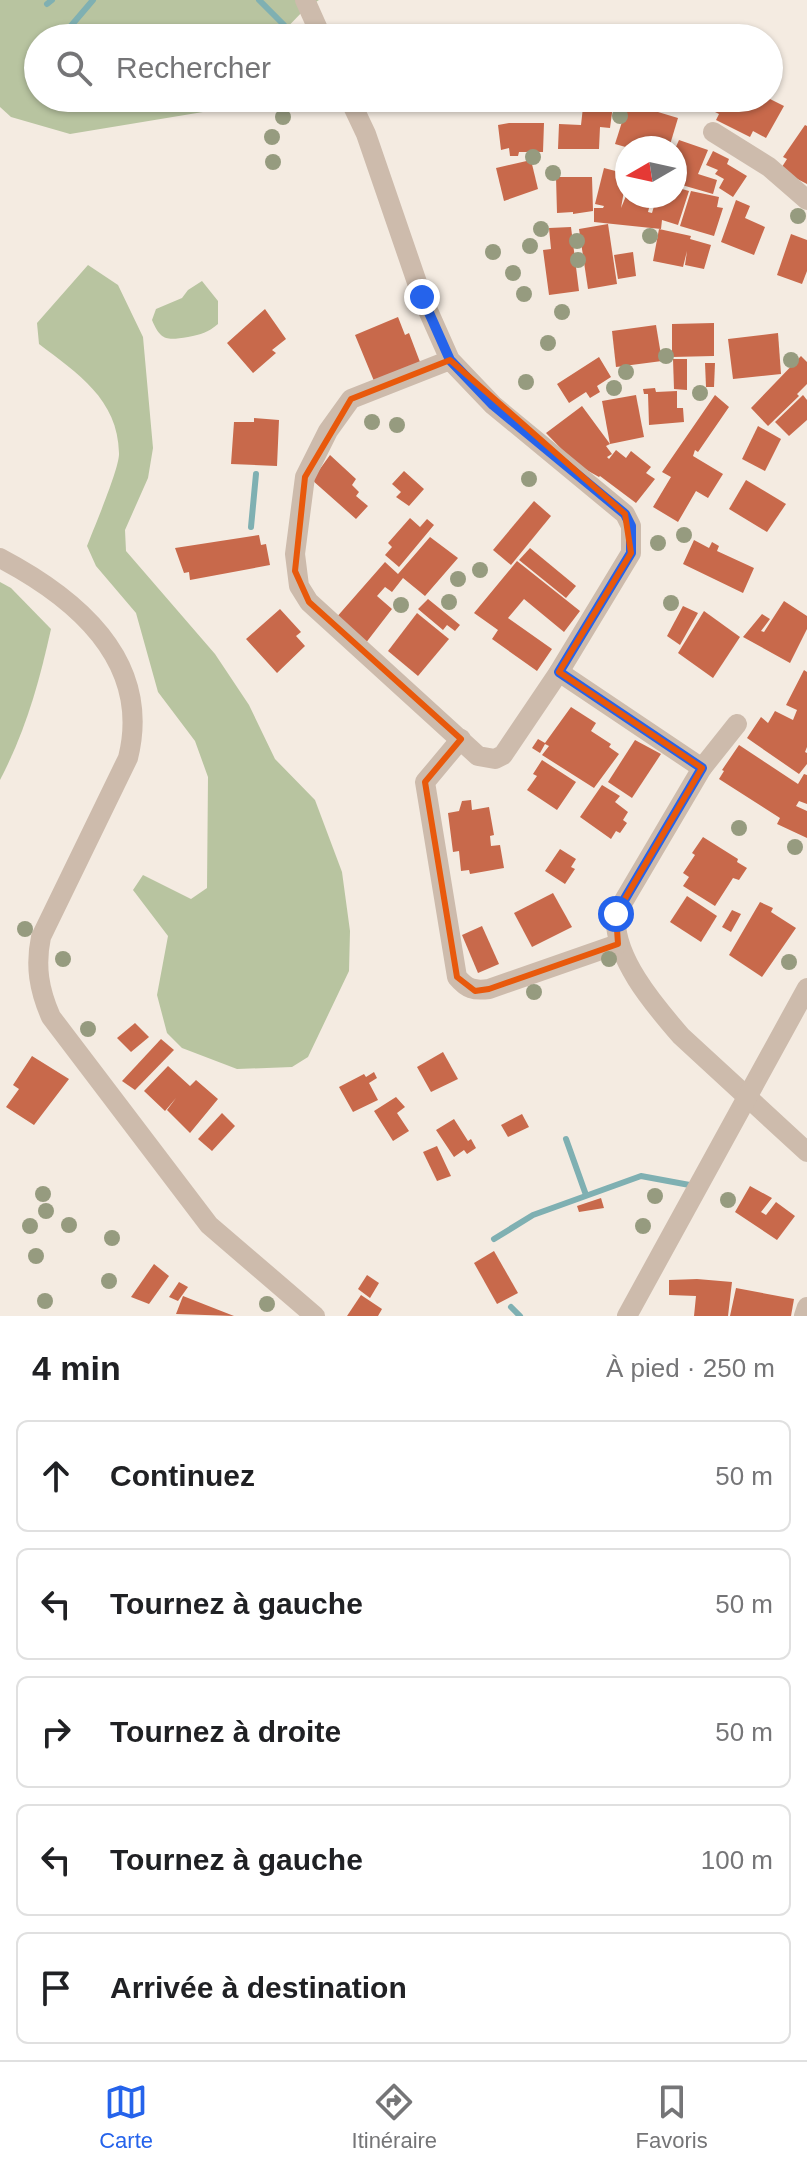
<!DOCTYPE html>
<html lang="fr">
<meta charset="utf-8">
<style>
:root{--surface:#fff;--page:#f2f2f2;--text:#202124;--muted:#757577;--line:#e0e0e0;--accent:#2563eb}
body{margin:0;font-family:Arial,sans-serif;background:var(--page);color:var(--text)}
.compass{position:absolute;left:615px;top:136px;width:72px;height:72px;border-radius:50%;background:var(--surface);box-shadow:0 2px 6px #0004;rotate:261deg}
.stop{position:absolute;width:24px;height:24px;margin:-18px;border:6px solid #2563eb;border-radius:50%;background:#fff}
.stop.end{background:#2563eb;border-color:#fff;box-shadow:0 2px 8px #0008}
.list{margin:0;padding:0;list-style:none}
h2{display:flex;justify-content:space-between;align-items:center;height:104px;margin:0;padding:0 32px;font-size:34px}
h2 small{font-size:26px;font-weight:400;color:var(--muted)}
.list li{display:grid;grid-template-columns:52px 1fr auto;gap:24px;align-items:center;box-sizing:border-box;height:112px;margin:0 16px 16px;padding:0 16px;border:2px solid var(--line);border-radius:12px}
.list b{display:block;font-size:30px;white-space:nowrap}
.list em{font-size:26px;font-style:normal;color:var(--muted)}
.icon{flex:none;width:44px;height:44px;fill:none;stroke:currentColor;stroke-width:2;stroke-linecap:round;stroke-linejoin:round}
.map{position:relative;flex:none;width:807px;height:1316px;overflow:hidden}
.search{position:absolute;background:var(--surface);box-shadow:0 2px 6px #0004;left:24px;right:24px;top:24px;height:88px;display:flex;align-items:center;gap:20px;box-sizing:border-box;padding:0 28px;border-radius:44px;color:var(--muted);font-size:30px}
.sheet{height:744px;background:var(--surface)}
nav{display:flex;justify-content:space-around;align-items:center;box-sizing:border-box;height:112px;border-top:2px solid var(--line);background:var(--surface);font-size:22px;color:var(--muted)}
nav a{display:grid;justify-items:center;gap:4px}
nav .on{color:var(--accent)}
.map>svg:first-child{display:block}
</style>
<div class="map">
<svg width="807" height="1316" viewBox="0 0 807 1316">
<rect width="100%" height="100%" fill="#f4ebe1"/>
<!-- green -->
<g fill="#b8c4a0">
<path d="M0 0H319L305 9 277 38H38V98H225L215 110 70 134 11 117 0 107Z"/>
<path d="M88 265 118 285 143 337 153 448 148 478 125 530 126 551 215 654 249 705 275 759 315 800 342 872 350 931 349 971 308 1057 292 1067 237 1069 182 1048 167 1033 157 995 168 936 133 890 143 875 191 899 207 888 208 777 195 741 158 692 136 613 96 566 87 546C94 528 120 467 119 453 118 399 77 373 39 344L37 323Z"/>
<path d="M202 281 218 301V324C207 333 202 334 188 337 168 340 161 342 152 320L156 309 182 298 188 290Z"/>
<path d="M0 582 11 588 51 629C39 683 26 730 0 780Z"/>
</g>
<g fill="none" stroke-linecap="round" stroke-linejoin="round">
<!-- stream -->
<g stroke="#7fb0b2" stroke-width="6">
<path d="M259 0 284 25"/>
<path d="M47 4 52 0"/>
<path d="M70 27 93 0"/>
<path d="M251 38 252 37"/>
<path d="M251 527 256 474"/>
<path d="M566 1139 586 1195"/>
<path d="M494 1239 533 1215 641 1176 695 1186"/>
<path d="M511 1307 520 1316"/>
</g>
</g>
<!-- building -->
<g fill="#c8694b">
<path d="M584 98H614L610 128 600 127 599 149H558L559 124 581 125Z"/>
<path d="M709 98H768L784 106 766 138 753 131 750 137 716 120 719 114 705 107Z"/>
<path d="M628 103 678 118 669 148H629L615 144Z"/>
<path d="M509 123H544L543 152H519L518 156H510L509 148 501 150 498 125Z"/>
<path d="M805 125 807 126V184L780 170 787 159 783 157Z"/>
<path d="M679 140 708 150 698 174 717 180 713 194 675 183V149Z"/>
<path d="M713 151 729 159 727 164 747 176 733 197 719 188 724 179 715 174 718 170 706 165Z"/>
<path d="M531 160 538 189 504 201 496 168Z"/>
<path d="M604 168 627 174 621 208 626 196H652L648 212 652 213 657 196H675V187L689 191 678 225 662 220 661 229 594 222V208H603L604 206 595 204Z"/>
<path d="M556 177H592L593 211 573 214V212L557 213Z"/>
<path d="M691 191 719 197 717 207 723 208 714 236 680 226Z"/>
<path d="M736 200 750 206 745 218 765 227 754 255 721 242Z"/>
<path d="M608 224 617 284 588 289 579 229Z"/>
<path d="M571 227 579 291 549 295 543 250 551 249 549 228Z"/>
<path d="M659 229 691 236 690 239 711 245 704 269 685 265 687 251 683 267 653 261Z"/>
<path d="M791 234 807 240V271L802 284 777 275Z"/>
<path d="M633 252 636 276 618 279 614 255Z"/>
<path d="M265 309 286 339 272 350 276 353 253 373 227 343Z"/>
<path d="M398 317 405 335 409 333 420 362 374 381 355 335Z"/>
<path d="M714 323V356L672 357V324Z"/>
<path d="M656 325 662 361 616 367 612 331Z"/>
<path d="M778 333 781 374 733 379 728 339Z"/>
<path d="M801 356 807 362V384L797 394 799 396 768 426 751 408Z"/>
<path d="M599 357 611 377 597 386 600 392 590 398 586 392 569 403 557 384Z"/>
<path d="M673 359H687V390L674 389Z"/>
<path d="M705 363H715L714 387H706Z"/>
<path d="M655 388 656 392 677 391V408H683L684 422 649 425 648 394H644L643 389Z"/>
<path d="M636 395 644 437 610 444 602 401Z"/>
<path d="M715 395 729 407 698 452 695 450 693 456 723 474 708 498 696 491 678 522 653 507 671 477 662 472Z"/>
<path d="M803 395 807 400V420L789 436 775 422Z"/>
<path d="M582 406 610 444 606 446 612 454 607 457 609 459 616 450 626 458 631 451 651 467 646 473 655 479 636 503 600 476 599 477 576 464 546 433Z"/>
<path d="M254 418 279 420 277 466 231 464 234 422H254Z"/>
<path d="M758 426 781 439 765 471 742 459Z"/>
<path d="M330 455 356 479 352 485 359 492 356 496 368 506 356 519 312 480Z"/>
<path d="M404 471 424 489 409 506 396 497 401 492 392 484Z"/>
<path d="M746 480 786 504 767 532 729 509Z"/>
<path d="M534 501 551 516 511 565 493 550Z"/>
<path d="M410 518 420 527 427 519 434 525 399 567 385 555 392 547 388 543Z"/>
<path d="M259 535 261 545 266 544 270 565 190 580 189 572 184 573 175 548Z"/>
<path d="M430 537 458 558 425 596 403 578 392 592 385 587 377 596 392 609 365 644 335 619 385 562 398 574Z"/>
<path d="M694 540 709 548 712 542 719 546 717 551 754 568 743 593 683 564Z"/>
<path d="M530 548 576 586 566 598 519 560Z"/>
<path d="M517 561 580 611 564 632 524 599 508 618 552 649 537 671 492 639 498 630 474 613Z"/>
<path d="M428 599 460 625 455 631 447 625 443 630 418 609Z"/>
<path d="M784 601 807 616V629L790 663 743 637 762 614 770 619 761 631 764 632Z"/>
<path d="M683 606 698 613 680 645 667 636Z"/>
<path d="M280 609 301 632 296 636 305 646 277 673 246 639Z"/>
<path d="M704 611 740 637 713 678 678 653Z"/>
<path d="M417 613 449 639 418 676 388 651Z"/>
<path d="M804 670 807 672V747L805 752 807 753V764L799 774 747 738 761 717 768 723 775 711 793 720 797 710 786 705Z"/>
<path d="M571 707 596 723 591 731 611 744 609 747 619 754 594 788 542 755 549 746 545 744 540 753 532 748 538 739 545 743Z"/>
<path d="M635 740 661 754 632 798 608 782Z"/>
<path d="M739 745 798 784 804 774 807 775V804L799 801 796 806 807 811V838L777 824 780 818 719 779 724 771 722 770Z"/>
<path d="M542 760 576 782 557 810 527 790 537 776 533 774Z"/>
<path d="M602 785 620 796 615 802 628 812 623 820 627 823 620 833 616 831 611 839 580 817Z"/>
<path d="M471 800 472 810 489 807 494 835 490 836 491 846 500 845 504 868 470 874 469 870 461 871 459 851 453 852 448 813 459 811 462 801Z"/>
<path d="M703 837 738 859 737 862 747 868 739 880 733 878 715 906 683 886 689 877 683 873 695 855 692 853Z"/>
<path d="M560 849 576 859 571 867 575 869 565 884 545 871Z"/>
<path d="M553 893 572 927 532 947 514 913Z"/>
<path d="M687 896 717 916 701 942 670 922Z"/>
<path d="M760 902 773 908 771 912 796 928 762 977 729 955Z"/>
<path d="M732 910 741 914 731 932 722 927Z"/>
<path d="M482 926 499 964 478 973 462 935Z"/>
<path d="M135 1023 149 1037 131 1052 117 1038Z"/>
<path d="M161 1039 174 1050 135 1090 122 1081Z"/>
<path d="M443 1052 458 1079 431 1092 417 1067Z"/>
<path d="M32 1056 69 1079 34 1125 6 1107 19 1089 13 1085Z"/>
<path d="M168 1066 190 1086 196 1080 218 1099 190 1133 167 1110 176 1098 165 1111 144 1091Z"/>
<path d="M374 1072 377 1078 369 1083 378 1100 353 1112 339 1087 364 1074 366 1077Z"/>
<path d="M396 1097 405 1107 397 1113 409 1131 393 1141 374 1111Z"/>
<path d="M222 1113 235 1126 212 1151 198 1139Z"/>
<path d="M522 1114 529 1127 508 1137 501 1125Z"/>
<path d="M454 1119 468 1141 471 1139 476 1148 467 1154 464 1150 454 1157 436 1130Z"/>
<path d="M437 1146 451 1176 437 1181 423 1152Z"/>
<path d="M750 1186 772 1198 761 1212 766 1215 776 1202 795 1216 777 1240 735 1212Z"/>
<path d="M601 1198 604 1208 579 1212 577 1206Z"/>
<path d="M494 1251 518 1293 497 1304 474 1263Z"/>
<path d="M154 1264 169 1276 149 1304 131 1297Z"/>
<path d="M367 1275 379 1283 370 1298 358 1289Z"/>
<path d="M697 1279 732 1282 728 1316H694L696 1296 669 1295V1280Z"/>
<path d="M179 1282 188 1287 178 1301 169 1297Z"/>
<path d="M736 1288 794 1299 791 1316H730Z"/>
<path d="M361 1295 382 1309 378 1316H347Z"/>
<path d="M183 1296 234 1316 176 1314Z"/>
</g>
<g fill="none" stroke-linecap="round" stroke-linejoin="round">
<!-- minor -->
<g stroke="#cdbbac" stroke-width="20">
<path d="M305 0 322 38"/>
<path d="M349 98 366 134 422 297 450 360 493 405 625 514 631 526V553L559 672 503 755 495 759 478 756 309 602 299 586 295 554 305 477 328 431 351 399 450 360"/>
<path d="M713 132 769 167 807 200"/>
<path d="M0 558C78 599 152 662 128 758L41 937C35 966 39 990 51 1017L209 1225 315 1316"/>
<path d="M559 672 702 768"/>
<path d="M737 724 702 768 616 914C612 956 654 1005 681 1036L807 1152"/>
<path d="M461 739 425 782 457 977C467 989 474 991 489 989L618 944"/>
<path d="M627 1316 807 988"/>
<path d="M804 1316 807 1307"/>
</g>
</g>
<!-- trees -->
<g fill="#969b7f">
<circle cx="620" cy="116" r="8"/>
<circle cx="283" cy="117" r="8"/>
<circle cx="272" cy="137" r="8"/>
<circle cx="533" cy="157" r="8"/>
<circle cx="273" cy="162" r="8"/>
<circle cx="553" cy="173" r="8"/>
<circle cx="798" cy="216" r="8"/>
<circle cx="541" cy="229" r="8"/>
<circle cx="650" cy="236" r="8"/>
<circle cx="577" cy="241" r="8"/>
<circle cx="530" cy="246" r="8"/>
<circle cx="493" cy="252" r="8"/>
<circle cx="578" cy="260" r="8"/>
<circle cx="513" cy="273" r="8"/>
<circle cx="524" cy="294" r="8"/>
<circle cx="562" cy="312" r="8"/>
<circle cx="548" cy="343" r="8"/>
<circle cx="666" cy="356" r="8"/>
<circle cx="791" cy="360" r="8"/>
<circle cx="626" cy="372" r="8"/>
<circle cx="526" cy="382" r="8"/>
<circle cx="614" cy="388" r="8"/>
<circle cx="700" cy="393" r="8"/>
<circle cx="372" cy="422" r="8"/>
<circle cx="397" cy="425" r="8"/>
<circle cx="529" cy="479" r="8"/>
<circle cx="684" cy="535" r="8"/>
<circle cx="658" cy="543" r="8"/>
<circle cx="480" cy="570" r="8"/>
<circle cx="458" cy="579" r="8"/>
<circle cx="449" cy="602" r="8"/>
<circle cx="671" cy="603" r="8"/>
<circle cx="401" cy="605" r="8"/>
<circle cx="739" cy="828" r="8"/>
<circle cx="795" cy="847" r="8"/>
<circle cx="25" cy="929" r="8"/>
<circle cx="63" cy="959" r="8"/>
<circle cx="609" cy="959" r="8"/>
<circle cx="789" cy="962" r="8"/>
<circle cx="534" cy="992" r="8"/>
<circle cx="88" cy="1029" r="8"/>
<circle cx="43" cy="1194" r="8"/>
<circle cx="655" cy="1196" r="8"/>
<circle cx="728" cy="1200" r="8"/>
<circle cx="46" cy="1211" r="8"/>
<circle cx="69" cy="1225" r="8"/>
<circle cx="30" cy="1226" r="8"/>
<circle cx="643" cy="1226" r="8"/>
<circle cx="112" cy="1238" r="8"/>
<circle cx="36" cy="1256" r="8"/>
<circle cx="109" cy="1281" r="8"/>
<circle cx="45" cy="1301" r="8"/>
<circle cx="267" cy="1304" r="8"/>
</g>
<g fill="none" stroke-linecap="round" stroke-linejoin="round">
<!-- route -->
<path stroke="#2563eb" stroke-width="10" d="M422 297 450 360 493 405 625 514 631 526V553L559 672 702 768 616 914"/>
</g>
<!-- marked area -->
<path fill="none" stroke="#e8590c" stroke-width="6" stroke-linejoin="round" d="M450 360 625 514 631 553 559 672 702 768 616 914 618 944 489 989 475 991 457 977 425 782 461 739 309 602 295 571 305 477 351 399Z"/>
</svg>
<svg class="compass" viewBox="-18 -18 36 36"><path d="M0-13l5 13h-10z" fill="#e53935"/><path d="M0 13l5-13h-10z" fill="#757577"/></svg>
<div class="stop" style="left:616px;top:914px"></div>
<div class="stop end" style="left:422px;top:297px"></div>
<div class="search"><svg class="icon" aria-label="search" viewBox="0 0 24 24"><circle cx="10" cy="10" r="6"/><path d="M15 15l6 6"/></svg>Rechercher</div>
</div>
<section class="sheet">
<h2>4 min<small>À pied · 250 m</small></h2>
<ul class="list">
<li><svg class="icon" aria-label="ahead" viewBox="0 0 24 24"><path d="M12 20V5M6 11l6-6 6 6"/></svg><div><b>Continuez</b></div><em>50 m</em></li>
<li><svg class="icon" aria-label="left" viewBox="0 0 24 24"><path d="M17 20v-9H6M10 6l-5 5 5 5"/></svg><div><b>Tournez à gauche</b></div><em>50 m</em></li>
<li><svg class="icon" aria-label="right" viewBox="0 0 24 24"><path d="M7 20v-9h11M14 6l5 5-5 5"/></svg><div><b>Tournez à droite</b></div><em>50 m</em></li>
<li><svg class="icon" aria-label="left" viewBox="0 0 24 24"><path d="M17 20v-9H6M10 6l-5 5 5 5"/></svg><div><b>Tournez à gauche</b></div><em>100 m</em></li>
<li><svg class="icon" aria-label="arrive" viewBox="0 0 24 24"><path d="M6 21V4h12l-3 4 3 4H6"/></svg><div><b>Arrivée à destination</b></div></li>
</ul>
</section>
<nav>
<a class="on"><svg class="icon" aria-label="map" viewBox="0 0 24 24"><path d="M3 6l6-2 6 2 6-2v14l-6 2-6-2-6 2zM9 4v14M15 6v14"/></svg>Carte</a>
<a><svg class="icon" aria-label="directions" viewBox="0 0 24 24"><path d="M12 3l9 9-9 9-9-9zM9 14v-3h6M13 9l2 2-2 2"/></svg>Itinéraire</a>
<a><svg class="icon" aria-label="saved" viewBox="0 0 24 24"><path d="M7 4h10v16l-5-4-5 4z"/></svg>Favoris</a>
</nav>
